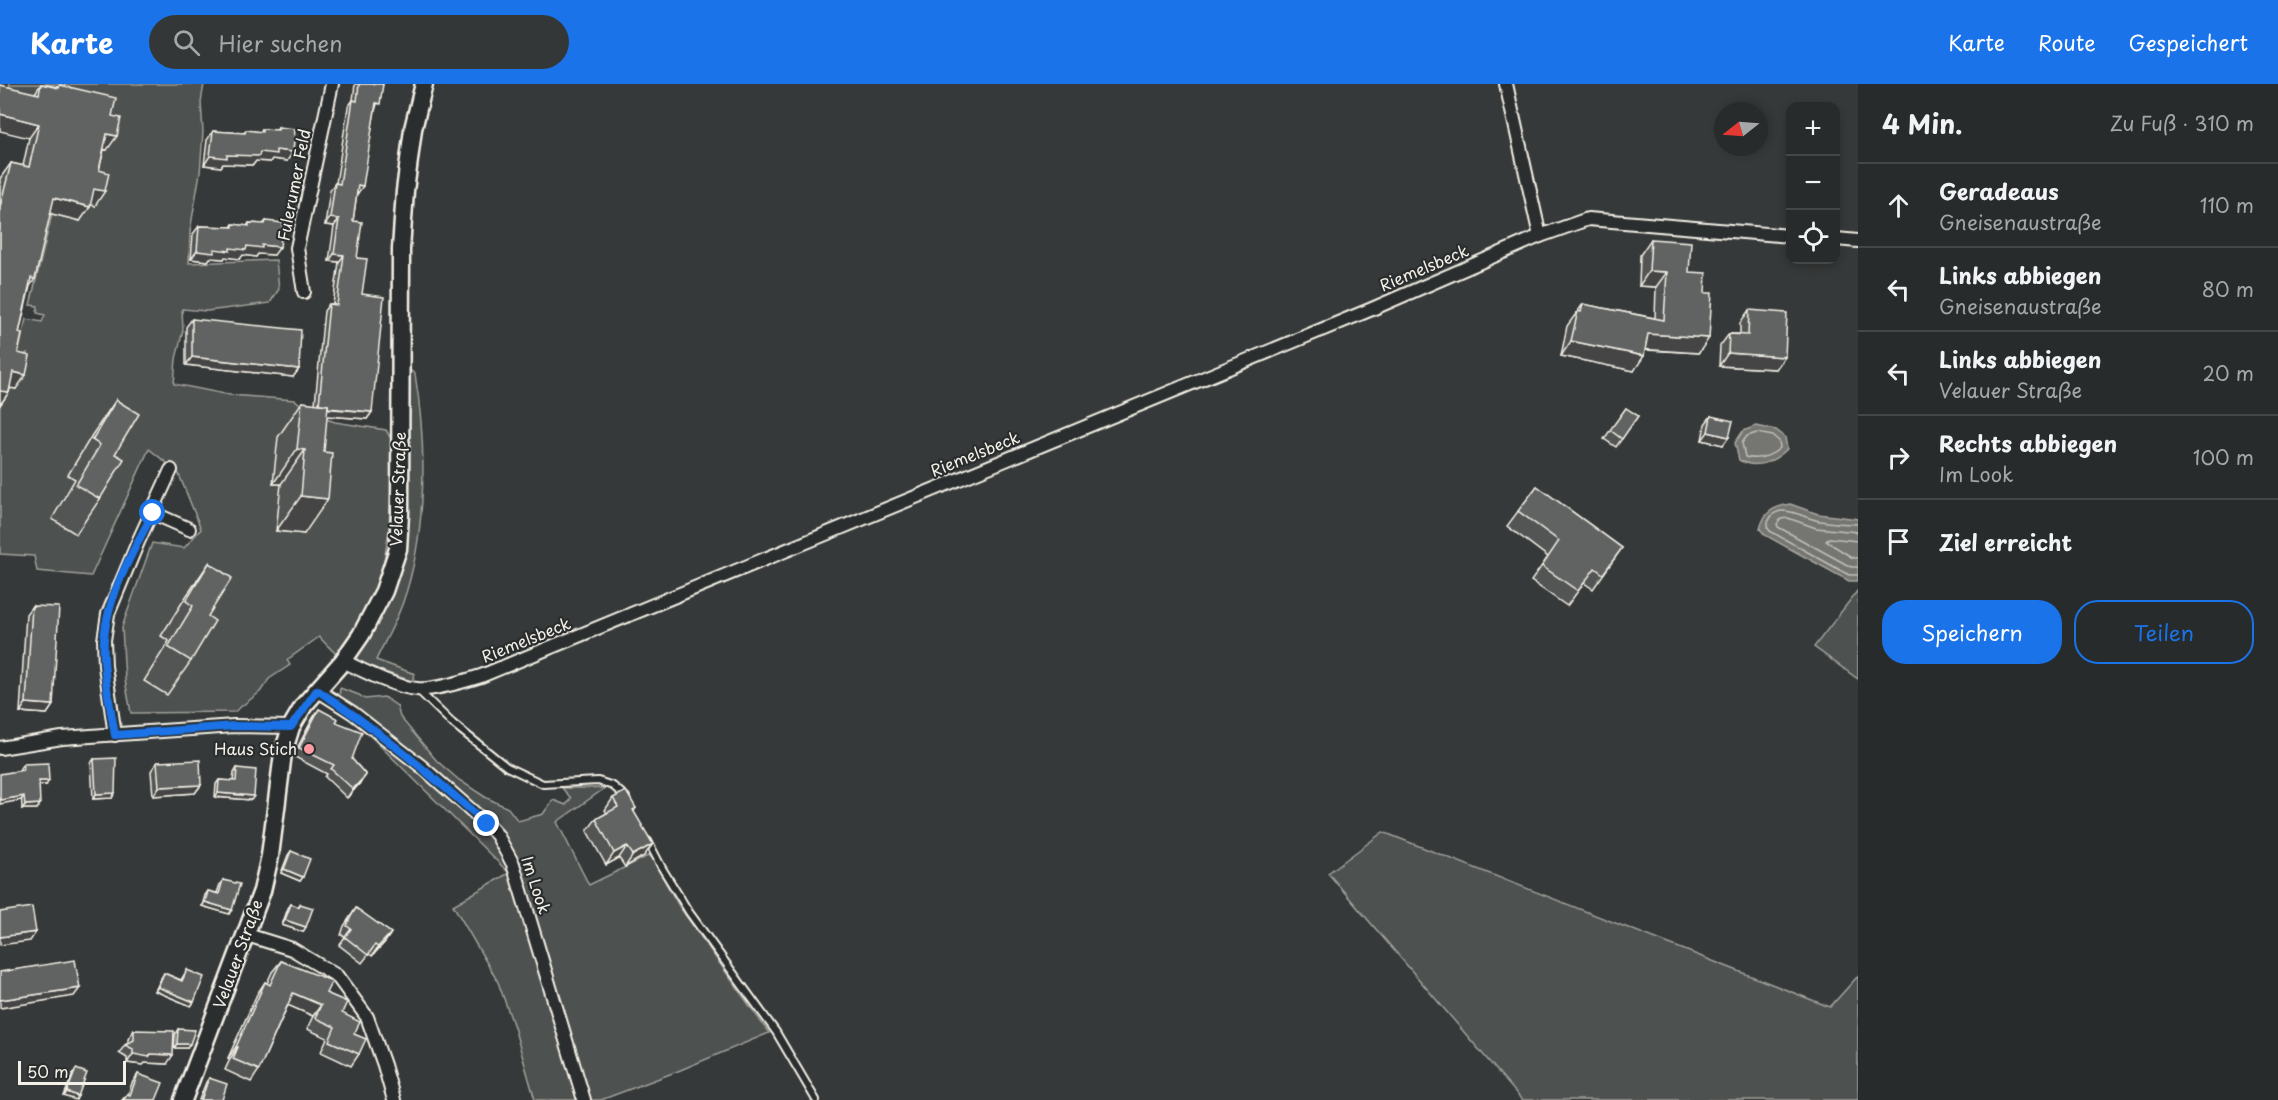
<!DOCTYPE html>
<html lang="de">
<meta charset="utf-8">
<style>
:root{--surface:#282b2b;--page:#343737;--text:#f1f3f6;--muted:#a5a7a9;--line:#444747;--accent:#1a73e8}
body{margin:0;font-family:"Playpen Sans",sans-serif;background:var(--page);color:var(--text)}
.controls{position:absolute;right:18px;top:18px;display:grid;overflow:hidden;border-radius:12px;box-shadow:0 3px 9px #0003}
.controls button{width:54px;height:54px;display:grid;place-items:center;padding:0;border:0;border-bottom:2px solid var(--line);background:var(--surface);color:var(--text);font:30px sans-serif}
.compass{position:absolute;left:1714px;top:18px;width:54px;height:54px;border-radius:50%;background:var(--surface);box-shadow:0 3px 9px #0003;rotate:253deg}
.scale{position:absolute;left:18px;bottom:15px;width:108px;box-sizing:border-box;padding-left:6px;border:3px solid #f4f1e8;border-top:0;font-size:16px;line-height:21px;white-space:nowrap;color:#f4f1e8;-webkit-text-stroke:4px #2a2d2e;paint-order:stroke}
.stop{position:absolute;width:18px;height:18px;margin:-14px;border:4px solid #1a73e8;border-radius:50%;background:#fff}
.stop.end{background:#1a73e8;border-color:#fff;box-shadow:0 2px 6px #0008}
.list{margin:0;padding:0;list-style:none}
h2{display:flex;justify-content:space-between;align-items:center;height:78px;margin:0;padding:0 24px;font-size:26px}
h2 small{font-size:20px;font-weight:400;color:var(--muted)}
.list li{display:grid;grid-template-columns:39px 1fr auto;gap:18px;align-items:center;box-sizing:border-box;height:84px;padding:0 24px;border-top:2px solid var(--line)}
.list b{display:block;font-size:22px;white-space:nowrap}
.list p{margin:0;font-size:20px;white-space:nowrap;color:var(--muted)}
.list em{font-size:20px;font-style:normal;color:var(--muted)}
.actions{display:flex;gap:12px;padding:18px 24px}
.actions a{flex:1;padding:14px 0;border:2px solid var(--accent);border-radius:24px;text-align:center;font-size:21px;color:var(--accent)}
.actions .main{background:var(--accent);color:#fff}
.icon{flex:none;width:33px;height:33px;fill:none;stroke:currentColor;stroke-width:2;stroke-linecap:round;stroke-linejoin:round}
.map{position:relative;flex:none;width:1858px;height:1016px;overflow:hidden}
header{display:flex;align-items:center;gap:36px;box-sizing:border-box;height:84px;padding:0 30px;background:var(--accent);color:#fff}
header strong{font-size:28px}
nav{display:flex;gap:33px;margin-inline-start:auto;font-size:21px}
.search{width:420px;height:54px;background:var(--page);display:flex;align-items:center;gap:15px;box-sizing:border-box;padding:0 21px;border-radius:33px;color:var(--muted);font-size:22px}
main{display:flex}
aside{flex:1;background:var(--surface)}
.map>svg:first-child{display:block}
</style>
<header>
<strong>Karte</strong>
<div class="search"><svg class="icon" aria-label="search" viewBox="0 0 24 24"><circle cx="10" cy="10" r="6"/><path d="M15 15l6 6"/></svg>Hier suchen</div>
<nav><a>Karte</a><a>Route</a><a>Gespeichert</a></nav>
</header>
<main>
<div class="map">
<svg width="1858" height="1016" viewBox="0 0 1858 1016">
<rect width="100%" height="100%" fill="#363939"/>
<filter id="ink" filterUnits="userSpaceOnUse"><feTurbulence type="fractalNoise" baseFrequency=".0167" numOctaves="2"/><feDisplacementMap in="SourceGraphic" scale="12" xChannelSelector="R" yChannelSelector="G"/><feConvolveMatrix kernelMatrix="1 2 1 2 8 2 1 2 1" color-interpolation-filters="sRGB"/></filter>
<g filter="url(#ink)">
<!-- green -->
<g fill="#4e514f" stroke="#a1a19c" stroke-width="1.5">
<path d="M9 0H204L201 18 203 48 200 89 190 147 189 179 276 176 279 205 270 219 207 227 182 225 183 246 176 275 174 300 230 311 295 316 314 331 335 338 386 346 393 358 389 446 382 489 358 539 336 570 319 553 287 576 290 581 269 595 260 608 234 628 131 629 125 596 122 543 152 459 184 464 201 445 178 388 149 365 91 492 37 487 34 472 0 470V321L22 288 27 269 17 275 26 235 42 238 45 231 37 229 38 222 30 221 52 130 80 137Z"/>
<path d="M410 286 415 290C427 361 427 450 403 518 396 538 385 557 376 576L415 590 412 597 366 582 352 574 392 499 408 338Z"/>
<path d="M1858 506V595L1814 563Z"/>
<path d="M340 604 359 611 365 615 384 613 397 622 400 633 437 677 459 696 485 713 508 724 518 737 543 730 553 716 566 721 571 714 562 704H605L557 738 589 801 650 771 679 822 769 949 678 987 601 1016H535L514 943 498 898 453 821 509 789 349 631 339 615Z"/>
<path d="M1383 748 1830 923 1858 892V1016H1522L1328 789Z"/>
</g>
<!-- water -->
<g fill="#757572" stroke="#a8a7a1" stroke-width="1.5">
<path d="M1756 342 1776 346 1785 353 1787 365C1774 378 1756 386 1739 376L1735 359 1743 347Z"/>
<path d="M1790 420 1818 430 1858 435V497H1849L1765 451 1760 445C1764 428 1773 423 1790 420Z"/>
</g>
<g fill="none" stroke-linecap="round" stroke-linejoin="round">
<!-- shore -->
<g stroke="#c1bfb9" stroke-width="1.5">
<path d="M1757 349 1773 352 1779 357 1780 364C1770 373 1758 376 1745 373L1742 359 1747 352Z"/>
<path d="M1858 440C1845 440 1832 439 1820 437 1802 434 1773 413 1767 443L1770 447 1849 491H1858"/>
<path d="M1858 448 1816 444 1788 434 1781 435 1777 440 1778 443 1851 483H1858"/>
<path d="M1858 457 1829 454 1826 457 1853 474H1858"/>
</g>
<!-- service casing -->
<g stroke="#f4f1e8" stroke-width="10">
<g id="service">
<path d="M418 606 452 639 507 683 543 700 598 697 613 702 626 713"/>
<path d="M648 757 662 784 689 828 776 948 816 1016"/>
</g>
</g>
<!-- minor casing -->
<g stroke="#f4f1e8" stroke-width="16">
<g id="minor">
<path d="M1506 0 1540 152"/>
<path d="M1836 155 1858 157"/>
<path d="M304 208 297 164 332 0"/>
<path d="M153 429 189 445"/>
<path d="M343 577C364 587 394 603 417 605 433 607 465 597 481 592L1372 225 1540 152 1588 135 1790 152"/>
<path d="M317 606 353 629 421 682 487 740 497 751 513 780 584 1016"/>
<path d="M115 651 105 582 104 556 108 530 138 458 171 386"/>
<path d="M0 664 62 654 234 642 291 643"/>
<path d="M247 851 292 865 337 892 367 933 384 981 394 1016"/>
</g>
</g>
<!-- secondary casing -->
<g stroke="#f4f1e8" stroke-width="21">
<path id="secondary" d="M183 1016 262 807 270 772 283 669 291 643 304 621 343 577 361 551 384 507 398 465 400 430 401 165 405 107 413 45 424 0"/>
</g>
<!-- service -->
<use href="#service" stroke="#2a2d2e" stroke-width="6"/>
<!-- minor -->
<use href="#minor" stroke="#2a2d2e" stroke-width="12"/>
<!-- secondary -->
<use href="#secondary" stroke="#2a2d2e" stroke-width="16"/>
</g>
<!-- wall -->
<g fill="#535554" stroke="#f4f1e8" stroke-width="1.5">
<path d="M41 0 58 3 60 1 112 32 107 66H104L99 86 95 122 91 121 80 137 50 129 35 195 30 202 19 249 16 305 10 304 9 308 0 321V95L1 93 11 79 23 82 29 54 35 9Z"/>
<path d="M355 0H383L375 27 358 109H357L353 137 362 210 372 328 367 335 327 332 304 450 276 447 281 400H273L278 353 302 318 315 320 324 227 329 220H333L339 178 329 177 334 142 325 141 330 106 335 99H336L348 23 353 16Z"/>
<path d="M278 43 287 77 272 75 270 78 256 77 253 81 223 80 221 83 204 81 207 56 213 47 244 49 246 46 260 48 262 45 276 46Z"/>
<path d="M266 137 274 171 258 170 256 173 243 171 240 175 225 173 224 175 210 174 208 177 191 175 193 150 199 142 231 143 233 140 247 142 249 139 263 140Z"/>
<path d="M1651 155 1689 188 1699 269 1645 266 1634 287 1561 272 1567 242 1583 220 1655 234 1656 203 1639 202 1640 171Z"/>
<path d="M1749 226 1776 285 1719 282 1720 262 1729 250H1740V239Z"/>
<path d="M192 235 299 285 293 293 186 281V243Z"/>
<path d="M116 316 115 370 100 415 76 450 52 435 75 395 68 391 92 351Z"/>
<path d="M1626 324 1638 332 1616 363 1604 355Z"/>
<path d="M1711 332 1723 361 1702 356 1705 340Z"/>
<path d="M1537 402 1622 464 1593 505 1584 499 1567 522 1531 497 1548 473 1507 442Z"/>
<path d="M209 479 208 532 191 577 167 611 144 597 169 557 161 552 185 514Z"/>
<path d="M32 522 53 621 47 630 20 628 26 530Z"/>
<path d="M319 625 336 638 352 675 366 691 360 699 347 714 325 693 327 690 293 672 313 634Z"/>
<path d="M94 675 112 714 93 715 91 679Z"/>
<path d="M157 678 201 701 195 709 153 712 151 687Z"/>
<path d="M23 680 46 701H39L37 725H22L20 684Z"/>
<path d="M237 684 254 712 251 716 215 713 216 700 219 696 233 697 234 689Z"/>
<path d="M613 714 636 724 634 727 644 772 625 783 619 774 606 781 587 747 596 735 607 729 605 726Z"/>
<path d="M291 767 303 793 300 797 281 789 288 771Z"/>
<path d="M223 796 229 830 202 822 205 811 208 807 217 809 220 800Z"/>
<path d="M291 820 298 823 300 820 303 848 282 841 288 824Z"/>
<path d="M356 824 391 849 385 858 372 872 369 870 362 879 339 861 345 853 341 851 344 842Z"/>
<path d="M281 877 326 909 342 929 354 950 359 970 351 982 321 968 327 954 307 945 313 932 288 921 259 986 251 998 225 986 230 975 228 974 257 910 265 898 267 899 272 888Z"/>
<path d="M187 886 194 918 191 922 155 907 161 894 164 889 181 896Z"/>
<path d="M178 945 187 964H174L175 950Z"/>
<path d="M134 946 167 980 145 979 143 981 127 979V974L119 969 125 961 128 959V955Z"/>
<path d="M76 985 78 1012H64L73 989Z"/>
<path d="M138 990 156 1016H122L127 1010H128L132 999Z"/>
<path d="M209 994 222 1016H199L206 998Z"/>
</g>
<!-- shaded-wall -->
<g fill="#444545" stroke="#f4f1e8" stroke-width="1.5">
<path d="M0 30 39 40 29 54 0 47Z"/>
<path d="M107 50 117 52 107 66 97 64Z"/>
<path d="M276 66 293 68 287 77 272 75 270 78 256 77 253 81 223 80 221 83 204 81 210 72Z"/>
<path d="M358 101 363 102 358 109 353 108Z"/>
<path d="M94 105 105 107 95 122 84 119Z"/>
<path d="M54 114 90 123 80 137 44 128Z"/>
<path d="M330 134 339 135 334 142 325 141Z"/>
<path d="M262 161 280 163 274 171 258 170 256 173 243 171 240 175 225 173 224 175 210 174 208 177 191 175 197 167Z"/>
<path d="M334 170 344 171 339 178 329 177Z"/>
<path d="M1649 187 1667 188 1656 203 1639 202Z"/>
<path d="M1648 250 1709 254 1699 269 1638 265Z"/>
<path d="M1571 257 1644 272 1634 287 1561 272Z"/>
<path d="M1728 269 1785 273 1776 285 1719 282Z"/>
<path d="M192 273 299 285 293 293 186 281Z"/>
<path d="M13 288 26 291 16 305 3 303Z"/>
<path d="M0 307 9 308 0 321Z"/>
<path d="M319 324 372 328 367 335 314 331Z"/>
<path d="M1708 348 1729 353 1723 361 1702 356Z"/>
<path d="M297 365 305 366 281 400H273Z"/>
<path d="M301 412 328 415 304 450 276 447Z"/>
<path d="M26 619 53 621 47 630 20 628Z"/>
<path d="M366 691 360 699 347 714 353 705Z"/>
<path d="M39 697H49L46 701H36Z"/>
<path d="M201 701 195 709 153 712 159 703Z"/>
<path d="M115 709 112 714 93 715 96 710Z"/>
<path d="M218 709 254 712 251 716 215 713Z"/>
<path d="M24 712 21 716 0 720V716Z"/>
<path d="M40 720 37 725H22L25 721Z"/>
<path d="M653 760 644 772 625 783 633 771Z"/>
<path d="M627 762 619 774 606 781 614 769Z"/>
<path d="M284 785 303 793 300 797 281 789Z"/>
<path d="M205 818 232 826 229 830 202 822Z"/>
<path d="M285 836 306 843 303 848 282 841Z"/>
<path d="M36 848 30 857 0 861V853Z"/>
<path d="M391 849 385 858 372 872 378 863Z"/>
<path d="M158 903 194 918 191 922 155 907Z"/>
<path d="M80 904 74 912 0 924V916Z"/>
<path d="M293 909 321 921 313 932 285 920Z"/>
<path d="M177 960H190L187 964H174Z"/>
<path d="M236 963H238L230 975 228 974Z"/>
<path d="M133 970H151L173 971 167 980 145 979 143 981 127 979Z"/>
<path d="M67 1008 78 1012 76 1016 64 1012Z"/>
</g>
<!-- building -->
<g fill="#616362" stroke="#f4f1e8" stroke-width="1.5">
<path d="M41 0 59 4 60 1 116 14 112 32 121 34 117 52 107 50 99 86 109 89 105 107 94 105 90 123 54 114 35 195 31 194 19 249 22 250 18 269 30 272 26 291 13 288 9 308 0 307V308V123L11 79 29 83 39 40 0 30V1L39 10Z"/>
<path d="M359 0H383L380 20 376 19 363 102 358 101 353 137 362 138 357 174 367 175 362 210 384 213 372 328 328 324V321L319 320 329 220 337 221 344 171 334 170 339 135 330 134 335 99 340 100 353 16 357 17Z"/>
<path d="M278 43 295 45 293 68 276 66V70L260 68 259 72 227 71V74L210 72 213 47 245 49 246 46 262 48V45L278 46Z"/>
<path d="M266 137 283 139 280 163 262 161V164L247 162 246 166 230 164V167L214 165V169L197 167 199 142 233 143V140L249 142V139L265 140Z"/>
<path d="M1651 155 1691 158 1689 188 1706 189 1705 209H1712L1709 254 1648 250 1644 272 1571 257 1578 227 1581 228 1583 220 1664 236 1667 188 1649 187Z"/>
<path d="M1749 226 1787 229 1785 273 1728 269 1729 250 1748 251Z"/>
<path d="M192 235 301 246 299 285 192 273Z"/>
<path d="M116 316 139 330 115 370 124 375 100 415 76 401 100 361 92 356Z"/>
<path d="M302 318 328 321 324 368 332 369 328 415 301 412 305 366 297 365Z"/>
<path d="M1626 324 1638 332 1622 355 1610 346Z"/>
<path d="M1711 332 1733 337 1729 353 1708 348Z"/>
<path d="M1537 402 1622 464 1603 490 1595 484 1578 507 1542 482 1559 457 1518 427Z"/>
<path d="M209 479 232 494 208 532 215 537 191 577 168 563 193 522 186 517Z"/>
<path d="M32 522 59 523 53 621 26 619Z"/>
<path d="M319 625 338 635 336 638 362 648 352 675 366 691 353 705 331 685 334 681 299 664Z"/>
<path d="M116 674 115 709 96 710 94 675Z"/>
<path d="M200 676 201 701 159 703 157 678Z"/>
<path d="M48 679 49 697H39L40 720 25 721 24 712 0 716V690L23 686V680Z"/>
<path d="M237 684 256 686 254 712 218 709 219 696 236 697Z"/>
<path d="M626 707 636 724 633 726 653 760 633 771 627 762 614 769 596 735 618 723 613 714Z"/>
<path d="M291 767 310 775 303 793 284 785Z"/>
<path d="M223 796 240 800 232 826 205 818 208 807 219 810Z"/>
<path d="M291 820 299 823 300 820 313 824 306 843 285 836Z"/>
<path d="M32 823 36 848 0 853V828Z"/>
<path d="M356 824 391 849 378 863 375 861 368 871 345 853 351 845 347 842 350 834Z"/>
<path d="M75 876 80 904 0 916V888Z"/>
<path d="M281 877 332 897 326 909 347 918 342 929 360 938 354 950 366 955 359 970 329 957 335 943 315 934 321 921 293 909 259 986 233 975 238 963H236L265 898 270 901Z"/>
<path d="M187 886 204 893 194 918 158 903 164 889 182 897Z"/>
<path d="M178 945 195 946 190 960H177Z"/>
<path d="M134 946 174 947 173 971 151 970 149 973 133 970V965L125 961 134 956Z"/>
<path d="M76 985 87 989 78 1012 67 1008Z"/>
<path d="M138 990 163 999 156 1016H124L127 1010 130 1011Z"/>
<path d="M209 994 227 1000 222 1016H201Z"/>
</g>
</g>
<g fill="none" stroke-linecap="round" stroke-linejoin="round" filter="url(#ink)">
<!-- route -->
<path stroke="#1a73e8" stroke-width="8" d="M153 429C133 467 108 511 104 554 102 586 110 620 115 651L234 642 291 643 317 606C378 645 432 692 487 740"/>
</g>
<!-- markers -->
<circle fill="#ff9aa2" stroke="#2a2d2e" stroke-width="2" cx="309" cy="665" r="6"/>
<g text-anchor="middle" stroke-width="4.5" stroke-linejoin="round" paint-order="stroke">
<!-- street labels -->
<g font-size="16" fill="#f4f1e8" stroke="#2a2d2e">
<text transform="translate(294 101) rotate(-79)" y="6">Fulerumer Feld</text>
<text transform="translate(1424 184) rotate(-23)" y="6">Riemelsbeck</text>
<text transform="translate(975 370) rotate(-22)" y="6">Riemelsbeck</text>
<text transform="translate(398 405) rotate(-88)" y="6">Velauer Straße</text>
<text transform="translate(526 556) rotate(-22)" y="6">Riemelsbeck</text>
<text transform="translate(536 801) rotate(72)" y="6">Im Look</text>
<text transform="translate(238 870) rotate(-70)" y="6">Velauer Straße</text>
</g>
<!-- poi labels -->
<g font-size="16" fill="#f4f1e8" stroke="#2a2d2e" text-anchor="end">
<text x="297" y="671">Haus Stich</text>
</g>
</g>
</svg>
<div class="controls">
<button>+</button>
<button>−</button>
<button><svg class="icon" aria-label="locate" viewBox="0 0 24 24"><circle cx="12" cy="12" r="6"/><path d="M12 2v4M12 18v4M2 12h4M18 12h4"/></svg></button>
</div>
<svg class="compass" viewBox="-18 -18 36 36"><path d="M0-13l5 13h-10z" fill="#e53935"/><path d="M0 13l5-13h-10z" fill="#a5a7a9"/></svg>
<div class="scale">50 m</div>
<div class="stop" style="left:153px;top:429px"></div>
<div class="stop end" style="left:487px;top:740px"></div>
</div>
<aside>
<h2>4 Min.<small>Zu Fuß · 310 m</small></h2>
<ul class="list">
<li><svg class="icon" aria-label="ahead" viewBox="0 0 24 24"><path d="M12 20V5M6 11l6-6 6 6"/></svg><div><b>Geradeaus</b><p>Gneisenaustraße</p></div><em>110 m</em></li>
<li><svg class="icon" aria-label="left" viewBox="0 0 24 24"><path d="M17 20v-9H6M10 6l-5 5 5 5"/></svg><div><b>Links abbiegen</b><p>Gneisenaustraße</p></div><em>80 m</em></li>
<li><svg class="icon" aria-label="left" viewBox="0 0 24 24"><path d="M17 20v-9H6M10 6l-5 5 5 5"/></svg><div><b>Links abbiegen</b><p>Velauer Straße</p></div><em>20 m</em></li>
<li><svg class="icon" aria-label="right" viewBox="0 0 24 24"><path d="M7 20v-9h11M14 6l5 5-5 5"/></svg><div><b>Rechts abbiegen</b><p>Im Look</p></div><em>100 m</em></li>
<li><svg class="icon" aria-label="arrive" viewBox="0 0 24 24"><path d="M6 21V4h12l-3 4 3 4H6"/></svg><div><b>Ziel erreicht</b></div></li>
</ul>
<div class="actions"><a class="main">Speichern</a><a>Teilen</a></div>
</aside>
</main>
